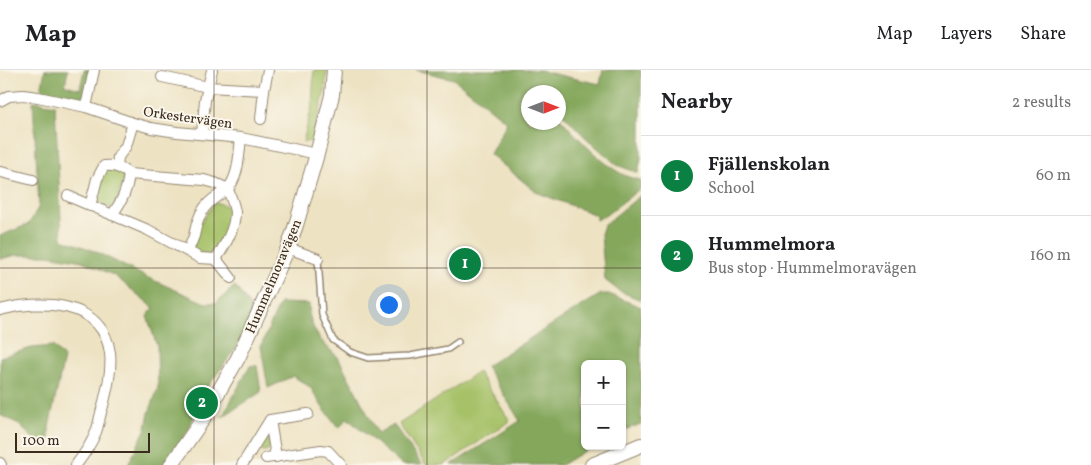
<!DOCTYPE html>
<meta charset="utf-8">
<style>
:root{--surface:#fff;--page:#f2f2f2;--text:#202124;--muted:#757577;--line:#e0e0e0;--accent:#0b8043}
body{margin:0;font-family:Vollkorn,serif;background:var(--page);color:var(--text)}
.controls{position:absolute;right:15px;bottom:15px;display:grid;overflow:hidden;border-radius:8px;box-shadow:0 1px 4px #0004}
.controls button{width:45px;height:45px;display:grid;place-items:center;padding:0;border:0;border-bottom:1px solid var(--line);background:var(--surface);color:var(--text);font:25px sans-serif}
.compass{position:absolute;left:521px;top:15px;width:45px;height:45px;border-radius:50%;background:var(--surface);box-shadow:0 1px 4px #0004;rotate:90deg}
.scale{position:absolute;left:15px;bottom:12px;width:135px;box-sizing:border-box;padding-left:5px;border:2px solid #3b2a1e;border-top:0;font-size:14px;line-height:18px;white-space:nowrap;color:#3b2a1e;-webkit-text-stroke:4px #fbf7ec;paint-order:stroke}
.you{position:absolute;left:388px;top:234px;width:18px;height:18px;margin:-12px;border:4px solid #fff;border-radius:50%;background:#1a73e8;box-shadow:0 0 0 8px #1a73e833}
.badge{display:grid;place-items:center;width:32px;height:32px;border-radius:50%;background:var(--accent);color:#fff;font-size:16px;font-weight:700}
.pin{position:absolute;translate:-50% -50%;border:2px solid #fff;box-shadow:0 1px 5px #0006}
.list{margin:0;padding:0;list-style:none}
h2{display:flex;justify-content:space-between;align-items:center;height:65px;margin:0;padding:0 20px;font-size:21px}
h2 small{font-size:16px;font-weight:400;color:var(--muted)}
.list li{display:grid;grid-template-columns:32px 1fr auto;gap:15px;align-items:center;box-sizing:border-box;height:80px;padding:0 20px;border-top:1px solid var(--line)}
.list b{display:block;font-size:19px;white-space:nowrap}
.list p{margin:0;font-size:16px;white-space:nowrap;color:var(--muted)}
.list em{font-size:16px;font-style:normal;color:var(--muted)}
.map{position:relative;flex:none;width:641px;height:395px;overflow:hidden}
header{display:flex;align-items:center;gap:30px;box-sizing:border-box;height:70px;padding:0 25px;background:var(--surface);border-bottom:1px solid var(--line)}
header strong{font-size:24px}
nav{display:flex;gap:28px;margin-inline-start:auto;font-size:18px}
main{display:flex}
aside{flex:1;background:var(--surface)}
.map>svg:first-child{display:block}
</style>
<header>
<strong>Map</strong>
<nav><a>Map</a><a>Layers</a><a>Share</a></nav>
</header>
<main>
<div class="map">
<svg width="641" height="395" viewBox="0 0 641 395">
<rect width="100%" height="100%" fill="#fbf7ec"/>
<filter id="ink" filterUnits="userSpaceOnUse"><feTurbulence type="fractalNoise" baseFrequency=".02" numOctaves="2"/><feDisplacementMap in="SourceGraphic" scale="10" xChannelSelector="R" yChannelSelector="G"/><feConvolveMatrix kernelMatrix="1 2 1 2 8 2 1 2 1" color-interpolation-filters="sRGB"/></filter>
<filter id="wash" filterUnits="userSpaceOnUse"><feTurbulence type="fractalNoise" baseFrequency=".0096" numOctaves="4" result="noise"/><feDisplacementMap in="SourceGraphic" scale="20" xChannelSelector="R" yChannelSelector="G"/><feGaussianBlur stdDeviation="1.12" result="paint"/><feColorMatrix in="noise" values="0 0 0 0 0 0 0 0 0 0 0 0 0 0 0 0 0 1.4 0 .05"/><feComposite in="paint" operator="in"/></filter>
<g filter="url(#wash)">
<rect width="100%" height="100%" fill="#ede2c2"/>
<!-- green -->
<g fill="#a6c167" stroke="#707642">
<path d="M314 0H327L325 21 312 71 303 72 312 36Z"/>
<path d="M109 100 120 102 125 106 115 135 109 138 100 134 97 129 103 102Z"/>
<path d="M214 133C221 133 227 135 232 141L231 151 217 181 207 186 197 183 193 178 200 154Z"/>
<path d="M478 302 510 351 444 395H426L399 354Z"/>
<path d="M268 362 270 374 268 380 264 381 259 380 257 376Z"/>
</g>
<!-- forest -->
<g fill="#84a75c" stroke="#60683d">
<path d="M45 0H68L65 15 80 19 84 0H92L87 24 82 29 41 21Z"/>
<path d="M416 0H541L550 3 600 14 603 0H641V88L638 103 617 95 584 66 565 46 559 43 558 22H528V52H558L559 48 562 50C578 68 604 96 626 106 631 108 636 109 641 110V118L606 145 596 150V145L536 122 490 84 507 52 454 9Z"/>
<path d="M33 31 55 35 62 169 95 181 144 206 205 233H216L235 216 254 242 236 278 203 323 188 361 165 395H128L146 358 149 343 158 318 157 276 147 246 154 238 115 206 82 191 49 185H17L0 189V166L29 154 39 136Z"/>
<path d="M641 125V230L619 221 605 210 601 164 604 155Z"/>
<path d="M601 224H609L641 237V354L622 361V294H585V376H593L561 395H451L520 351 486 296Z"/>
<path d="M280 233 309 234C309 239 309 245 311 251 315 265 326 277 338 287L378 364 394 355 422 395H402L347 348 339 358 323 338 310 317 293 306 268 318 261 276Z"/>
<path d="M53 276 59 282 64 288 49 357V375L35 370 17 353 0 345V287L32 278Z"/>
<path d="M254 295 257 296 261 322 222 347 250 296Z"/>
</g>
</g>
<g filter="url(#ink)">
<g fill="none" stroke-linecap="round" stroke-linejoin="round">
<!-- lane casing -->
<g stroke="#948670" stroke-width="8">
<path id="lane" d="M318 189 322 245 333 270 350 282 368 288 410 286 448 279 458 272"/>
</g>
<!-- street casing -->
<g stroke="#948670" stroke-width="12">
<g id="street">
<path d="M212 0 208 17 264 20"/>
<path d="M162 7 208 17 205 30 202 64"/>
<path d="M0 31 9 26 23 25 38 27 86 37 133 53 151 58 177 62 241 68 317 84"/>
<path d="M86 37 94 0"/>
<path d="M261 49 264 20 268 0"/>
<path d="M117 97 118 87 126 76 133 53"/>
<path d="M1 102 33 110"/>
<path d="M68 126 148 160 200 188 216 189 231 208"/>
<path d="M90 136 97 109 104 96C115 95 120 97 129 104L204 110 215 113 228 119"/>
<path d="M112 145C122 131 127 121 129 104"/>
<path d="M288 178 318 189"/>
<path d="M188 181C190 176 192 171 194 166 196 157 197 149 203 140 209 130 217 127 226 120 239 110 239 83 241 68"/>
<path d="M216 189C225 175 235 159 235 142 234 134 230 126 228 119"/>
<path d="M0 240C40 229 103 230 110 283 112 300 107 320 103 336 100 344 99 354 96 362 92 372 83 386 76 395"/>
<path d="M276 387 270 350 308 344"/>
<path d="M266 388 321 380 328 381 341 395"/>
<path d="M0 393 1 395"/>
<path d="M242 395 270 350"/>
</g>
</g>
<!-- secondary casing -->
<g stroke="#948670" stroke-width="16">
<g id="secondary">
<path d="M171 395 201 352 238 288 288 178 296 155 317 84 332 25 334 0"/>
<path d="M592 395 641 375"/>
</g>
</g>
<!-- lane -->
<use href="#lane" stroke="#fff" stroke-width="5"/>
<!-- street -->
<use href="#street" stroke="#fff" stroke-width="10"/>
<!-- secondary -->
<use href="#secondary" stroke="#fff" stroke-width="14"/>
</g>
</g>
<!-- grid -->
<path fill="none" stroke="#3b2a1e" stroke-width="1" stroke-opacity="0.55" d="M214 0V395M427 0V395M0 198H641"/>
<g text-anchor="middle" stroke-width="4" stroke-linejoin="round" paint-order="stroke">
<!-- street labels -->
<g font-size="14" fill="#3b2a1e" stroke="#fbf7ec">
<text transform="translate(188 47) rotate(8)" y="5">Orkestervägen</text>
<text transform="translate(273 206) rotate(-67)" y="5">Hummelmoravägen</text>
</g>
</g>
</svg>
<div class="controls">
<button>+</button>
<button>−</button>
</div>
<svg class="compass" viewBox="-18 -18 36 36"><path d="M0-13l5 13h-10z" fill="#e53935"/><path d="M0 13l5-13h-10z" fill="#757577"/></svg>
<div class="scale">100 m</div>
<div class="you"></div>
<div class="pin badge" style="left:465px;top:194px">1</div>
<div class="pin badge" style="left:202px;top:333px">2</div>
</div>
<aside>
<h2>Nearby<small>2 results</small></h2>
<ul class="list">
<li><span class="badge">1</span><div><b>Fjällenskolan</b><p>School</p></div><em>60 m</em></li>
<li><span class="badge">2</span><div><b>Hummelmora</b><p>Bus stop · Hummelmoravägen</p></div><em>160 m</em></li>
</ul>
</aside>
</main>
